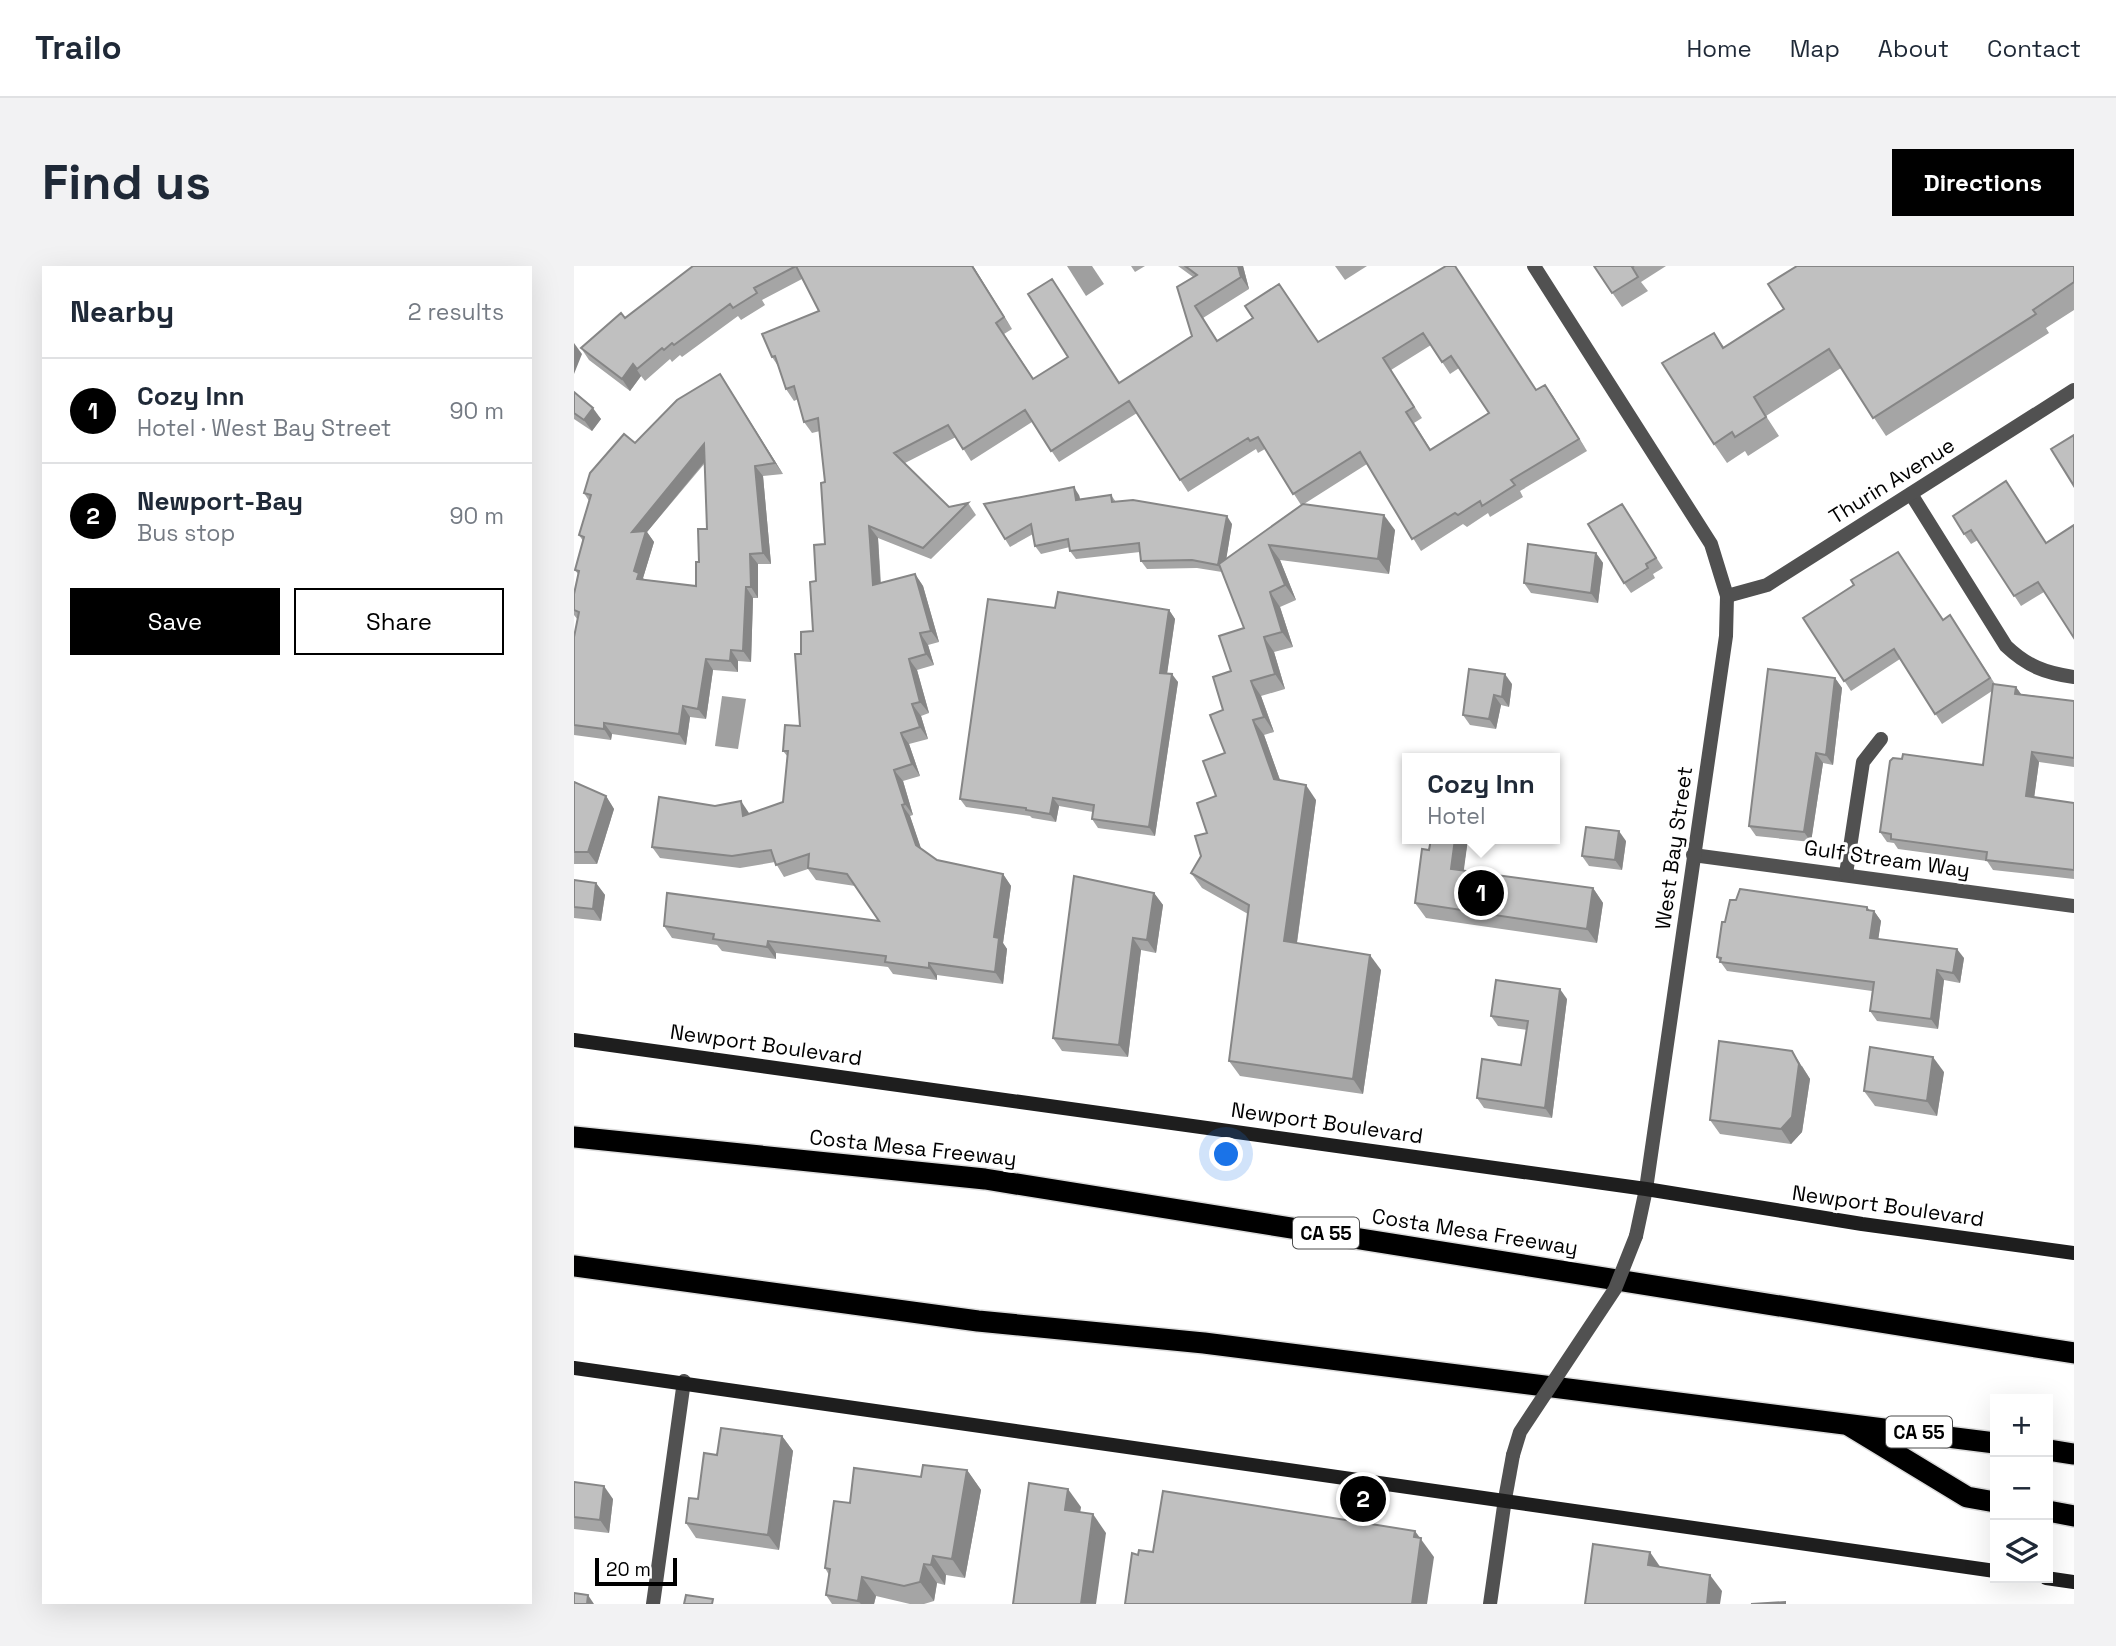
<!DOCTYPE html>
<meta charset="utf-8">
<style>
:root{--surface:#fff;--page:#f2f2f3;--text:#1f2937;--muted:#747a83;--line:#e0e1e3;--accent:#000}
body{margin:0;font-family:"Space Grotesk",sans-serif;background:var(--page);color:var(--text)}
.controls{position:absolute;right:21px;bottom:21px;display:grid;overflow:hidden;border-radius:0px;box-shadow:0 7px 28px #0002}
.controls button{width:63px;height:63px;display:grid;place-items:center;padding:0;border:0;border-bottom:2px solid var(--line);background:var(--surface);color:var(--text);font:35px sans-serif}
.scale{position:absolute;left:21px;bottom:18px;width:82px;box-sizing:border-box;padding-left:7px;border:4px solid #000;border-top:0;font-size:19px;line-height:24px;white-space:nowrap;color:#000;-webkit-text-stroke:5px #fff;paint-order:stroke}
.you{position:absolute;left:653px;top:889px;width:24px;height:24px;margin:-18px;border:5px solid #fff;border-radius:50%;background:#1a73e8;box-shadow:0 0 0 10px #1a73e833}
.badge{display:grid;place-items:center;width:46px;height:46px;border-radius:50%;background:var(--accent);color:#fff;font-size:23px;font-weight:700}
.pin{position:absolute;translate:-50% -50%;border:4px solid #fff;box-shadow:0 2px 7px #0006}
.popup{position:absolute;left:828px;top:487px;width:158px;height:91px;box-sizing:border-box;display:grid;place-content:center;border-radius:0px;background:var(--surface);filter:drop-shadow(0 2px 5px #0005);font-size:23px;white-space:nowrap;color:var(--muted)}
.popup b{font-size:26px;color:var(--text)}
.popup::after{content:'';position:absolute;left:50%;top:100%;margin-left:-14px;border:14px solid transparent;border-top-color:var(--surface)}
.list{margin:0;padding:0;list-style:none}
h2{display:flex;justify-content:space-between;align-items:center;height:91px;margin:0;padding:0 28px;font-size:30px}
h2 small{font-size:23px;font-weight:400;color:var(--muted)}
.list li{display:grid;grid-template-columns:46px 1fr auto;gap:21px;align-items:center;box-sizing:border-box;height:105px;padding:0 28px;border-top:2px solid var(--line)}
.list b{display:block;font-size:26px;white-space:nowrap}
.list p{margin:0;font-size:23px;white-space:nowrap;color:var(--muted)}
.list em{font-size:23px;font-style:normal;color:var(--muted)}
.actions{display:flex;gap:14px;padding:21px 28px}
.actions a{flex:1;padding:16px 0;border:2px solid var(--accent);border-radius:0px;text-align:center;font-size:24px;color:var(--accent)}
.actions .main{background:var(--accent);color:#fff}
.icon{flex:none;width:38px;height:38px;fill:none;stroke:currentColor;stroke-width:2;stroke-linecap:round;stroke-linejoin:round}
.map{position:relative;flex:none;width:1500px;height:1338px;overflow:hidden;border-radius:0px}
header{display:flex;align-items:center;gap:42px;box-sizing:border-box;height:98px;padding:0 35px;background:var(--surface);border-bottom:2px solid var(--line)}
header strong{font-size:33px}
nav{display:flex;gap:38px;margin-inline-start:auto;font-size:24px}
.intro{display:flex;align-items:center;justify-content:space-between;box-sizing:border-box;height:168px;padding:0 42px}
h1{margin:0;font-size:49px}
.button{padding:18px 32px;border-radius:0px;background:var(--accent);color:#fff;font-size:24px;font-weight:700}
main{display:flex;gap:42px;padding:0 42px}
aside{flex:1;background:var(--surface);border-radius:0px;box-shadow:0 7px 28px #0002}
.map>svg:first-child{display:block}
</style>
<header>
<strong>Trailo</strong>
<nav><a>Home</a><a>Map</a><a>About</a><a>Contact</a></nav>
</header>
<div class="intro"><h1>Find us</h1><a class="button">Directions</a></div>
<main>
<aside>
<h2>Nearby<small>2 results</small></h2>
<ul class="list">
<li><span class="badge">1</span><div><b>Cozy Inn</b><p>Hotel · West Bay Street</p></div><em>90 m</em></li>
<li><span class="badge">2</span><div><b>Newport-Bay</b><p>Bus stop</p></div><em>90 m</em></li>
</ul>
<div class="actions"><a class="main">Save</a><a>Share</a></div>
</aside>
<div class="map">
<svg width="1500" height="1338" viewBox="0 0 1500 1338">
<rect width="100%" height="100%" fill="#fff"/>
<!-- water -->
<g fill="#9f9f9f">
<path d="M493 0H518L530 18 512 30Z"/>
<path d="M148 430 172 433 164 483 141 480Z"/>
</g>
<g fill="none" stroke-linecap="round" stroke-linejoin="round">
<!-- motorway casing -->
<g stroke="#dbdbdb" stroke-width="24">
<g id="motorway">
<path d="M0 871 411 913 1500 1087"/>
<path d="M0 1000 404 1055 630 1077 1421 1177"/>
<path d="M1276 1160 1393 1231 1421 1236"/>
<path d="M1474 1184 1500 1188"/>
<path d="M1474 1245 1500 1250"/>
</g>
</g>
<!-- minor -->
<g stroke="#515151" stroke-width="14">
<path d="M1337 228 1432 380C1453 400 1471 407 1500 411"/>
<path d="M1119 589 1500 640"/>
<path d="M1272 608 1289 496 1307 473"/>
<path d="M79 1338 110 1115"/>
<path d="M916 1338 931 1233"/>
</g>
<!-- tertiary -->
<g stroke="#515151" stroke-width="14">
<path d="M960 0 1137 278 1153 330 1152 370 1072 923 1062 970"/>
<path d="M1153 330 1193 319 1500 124"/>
<path d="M931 1233 939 1189"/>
</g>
<!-- secondary -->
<g stroke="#1e1e1e" stroke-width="14">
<path d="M0 774 1072 923 1288 958 1500 987"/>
<path d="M0 1102 1421 1305"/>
<path d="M1472 1312 1500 1316"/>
</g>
<!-- motorway -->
<use href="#motorway" stroke="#000" stroke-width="21"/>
<!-- tertiary-bridge -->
<path stroke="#515151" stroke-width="14" d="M939 1189 946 1166 1041 1023 1062 970"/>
</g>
<!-- wall -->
<g fill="#a5a5a5" fill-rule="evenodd">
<path d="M119 0H399L438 63 430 68 460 113 494 91 486 25 545 117 618 70 619 11 604 0H669L675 23 629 52 643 75 744 76 872 0 962 124 971 119 1013 185 946 225 949 231 916 251 914 247 893 261 889 258 847 285 793 198 730 238 821 264 815 308 706 294 722 334 706 341 719 381 700 386 711 423 687 430 700 466 690 469 706 514 742 534 723 677 807 704 789 828 666 810 655 795 674 648 628 622 617 607 627 590 642 530 651 487 649 444 657 405 670 362 648 306 623 302 573 303 567 295 566 286 502 293 496 285V281L467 288 461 280 459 268 436 281 431 273 505 229 506 233 537 229 542 236 658 258 652 293 727 239 691 183 684 187 682 183 614 226 563 147 485 196 458 156 397 195 382 171 331 197 375 241 394 237 402 249 357 293 304 272 307 317 341 308 349 320 365 376 354 379 360 399 343 404 355 447 347 450 354 473 335 478 346 510 329 515 339 549 336 550 347 583 363 594 429 608 437 620 429 677 433 683 429 718 363 709V714L319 708 314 701 202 687V693L148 685 143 679 98 672 90 660 305 655 281 620 242 614 234 603 210 611 201 596 166 602 86 592 78 581 209 536 214 491 209 485 226 460 227 388 239 365 242 315 251 278V216L246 165 238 167 230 156 224 133 220 135 212 123 204 100 198 91 245 45 228 13 188 34 191 39 167 54 164 50 108 91 106 89 98 96 96 93 71 115 67 110 56 125 15 94 7 82 51 52ZM857 79 876 108 885 102 915 147 857 184 840 157 848 152 817 104Z"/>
<path d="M557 0H571L561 6Z"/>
<path d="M761 0H793L771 14Z"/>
<path d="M1020 0H1092L1067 16 1074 25 1048 41Z"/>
<path d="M1500 0V44L1472 62 1475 67 1312 170 1267 102 1192 150 1205 170 1174 190 1171 185 1153 197 1140 178V67L1150 81Z"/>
<path d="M153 119 209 208 189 210 197 298H184V332H179L177 396 164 395V406L139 404 132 453 116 451 112 479 38 468 37 474 0 469V371L4 354 0 349V328L4 308 1 304 9 275 5 269 15 235 10 227 61 177ZM131 197 133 263 122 320 70 314 69 312 80 276 73 266Z"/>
<path d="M0 126 27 153 18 165 0 153Z"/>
<path d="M1439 225 1472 277 1470 326 1447 340 1404 274 1397 278 1390 268Z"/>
<path d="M1048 238 1089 302 1079 308 1081 312 1057 327 1050 317Z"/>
<path d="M1022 287 1029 297 1024 337 957 327 950 317Z"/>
<path d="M481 342 595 344 601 353 593 407 604 416 581 570 524 562 518 553 519 546 485 540 482 556 458 552 456 550 392 541 386 533Z"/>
<path d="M1376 349 1421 418 1442 421 1447 428 1500 435V501L1465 496 1460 531 1500 537V613L1419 604 1413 595 1324 583 1320 577 1313 576 1306 566 1409 499 1418 425 1368 458 1326 393 1277 425 1229 352 1369 354Z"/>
<path d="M1261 412 1268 422 1259 499 1249 497 1237 576 1182 570 1175 560Z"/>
<path d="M938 418 935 441 927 439 922 463 896 459 889 449Z"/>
<path d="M0 516 32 530 40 543 23 598H0Z"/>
<path d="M894 573 889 605 1019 622 1029 637 1023 677 852 652 841 637 855 584Z"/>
<path d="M1052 575 1048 604 1015 600 1008 590Z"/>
<path d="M0 614 22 617 31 629 27 655 0 652Z"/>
<path d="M580 627 589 639 582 687 567 684 554 791 488 785 479 772Z"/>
<path d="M1293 641 1296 645H1300L1307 655 1304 673 1390 692 1386 717 1370 714 1364 763 1303 755 1296 745 1298 725 1153 705 1143 691 1151 656Z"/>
<path d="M993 733 978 852 910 842 903 832 947 799 953 764 924 760 917 750Z"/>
<path d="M1228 800 1236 813 1228 866 1217 878 1146 868 1136 854Z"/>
<path d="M1370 806 1363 850 1301 840 1290 825Z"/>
<path d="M208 1170 219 1185 205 1284 122 1272 112 1257 143 1189Z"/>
<path d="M393 1204 407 1224 391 1312 372 1309 371 1319 363 1317 360 1335 350 1338H336L302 1330 300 1338H258L252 1329 255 1309 251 1302 276 1237 347 1211Z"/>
<path d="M0 1216 39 1233 35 1267 0 1263Z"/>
</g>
<!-- shaded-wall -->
<g fill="#868686">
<path d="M398 0H399L438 63 430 51Z"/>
<path d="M664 0H669L675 23 667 11Z"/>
<path d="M0 77 8 88 0 108Z"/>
<path d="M59 98 67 110 56 125 48 113Z"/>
<path d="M146 108 153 119 209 208 201 197Z"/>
<path d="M971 119 979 130 1013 185 1005 173Z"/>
<path d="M19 142 27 153 18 165 10 154Z"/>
<path d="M130 178 137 188 73 266 80 276 69 312 72 317 63 313 60 305 58 266Z"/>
<path d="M181 200 189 210 197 298 189 287Z"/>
<path d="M500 221 505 229 508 241 502 234Z"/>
<path d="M810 249 821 264 815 308 804 293Z"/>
<path d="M653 250 658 258 650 307 644 299Z"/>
<path d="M295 260 304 272 307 331 299 319Z"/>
<path d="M695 279 706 294 722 334 711 319Z"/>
<path d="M1022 287 1029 297 1024 337 1017 327Z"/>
<path d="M176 288 184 298V332L177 321Z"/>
<path d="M341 308 349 320 365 376 357 365Z"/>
<path d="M172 321 179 332 177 396 169 385Z"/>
<path d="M696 326 706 341 719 381 708 366Z"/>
<path d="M595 344 601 353 592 415 586 407Z"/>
<path d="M346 367 354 379 360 399 352 388Z"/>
<path d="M690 371 700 386 711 423 701 408Z"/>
<path d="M157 384 164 395V406L156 395Z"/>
<path d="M132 393 139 404 132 453 124 443Z"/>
<path d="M335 393 343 404 355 447 346 436Z"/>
<path d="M598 408 604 416 581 570 575 561Z"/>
<path d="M931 408 938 418 935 441 928 431Z"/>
<path d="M1261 412 1268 422 1259 499 1252 489Z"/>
<path d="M677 415 687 430 700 466 690 451Z"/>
<path d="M1442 421 1449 431 1441 428Z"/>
<path d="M920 429 927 439 922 463 915 453Z"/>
<path d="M338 438 347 450 354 473 346 461Z"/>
<path d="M109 440 116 451 112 479 105 468Z"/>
<path d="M679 454 690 469 711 528 700 513Z"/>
<path d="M30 457 38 468 37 474 30 463Z"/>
<path d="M327 467 335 478 346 510 338 498Z"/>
<path d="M1458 486 1465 496 1459 540 1452 530Z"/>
<path d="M1242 487 1249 497 1237 576 1230 566Z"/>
<path d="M320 504 329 515 339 549 331 538Z"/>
<path d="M732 519 742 534 721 690 710 675Z"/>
<path d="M32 530 40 543 23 598 14 586Z"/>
<path d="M479 532 485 540 482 556 476 548Z"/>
<path d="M167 535 175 547 178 561 169 550Z"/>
<path d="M328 539 336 550 350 591 342 579Z"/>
<path d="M1045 565 1052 575 1048 604 1041 594Z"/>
<path d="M881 573H894L888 618 877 603Z"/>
<path d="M429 608 437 620 429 677 433 683 429 718 421 706 420 671Z"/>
<path d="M22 617 31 629 27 655 19 643Z"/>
<path d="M1019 622 1029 637 1023 677 1013 663Z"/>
<path d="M580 627 589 639 582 687 573 674Z"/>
<path d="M1293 641 1299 649 1300 645 1307 655 1303 682 1296 672Z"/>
<path d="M559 672 567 684 554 791 545 779Z"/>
<path d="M194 675 202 687V693L193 681Z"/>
<path d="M1383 683 1390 692 1386 717 1379 707Z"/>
<path d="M796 689 807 704 789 828 779 813Z"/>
<path d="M355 697 363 709V714L355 702Z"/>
<path d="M1363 704 1370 714 1364 763 1357 753Z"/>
<path d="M986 723 993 733 978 852 971 842Z"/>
<path d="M1218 785 1236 813 1228 866 1217 878 1207 863Z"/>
<path d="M1359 791 1370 806 1363 850 1353 835Z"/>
<path d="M208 1170 219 1185 205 1284 194 1269Z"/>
<path d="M393 1204 407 1224 391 1312 378 1293Z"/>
<path d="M30 1220 39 1233 35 1267 26 1254Z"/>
<path d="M494 1223 507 1241 504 1263 491 1244Z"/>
<path d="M519 1248 532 1267 522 1338H507Z"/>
<path d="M841 1265 860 1291 853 1338H838L840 1271Z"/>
<path d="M1076 1286 1087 1302 1074 1299Z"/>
<path d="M359 1290 372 1309 371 1319 357 1299Z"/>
<path d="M350 1298 363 1317 360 1335 346 1316Z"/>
<path d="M1136 1309 1148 1325 1146 1338H1133Z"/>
<path d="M288 1311 302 1330 300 1338H287L284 1335Z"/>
<path d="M14 1329 20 1338H13Z"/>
</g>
<!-- building -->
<g fill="#c0c0c0" stroke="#868686" stroke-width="2" fill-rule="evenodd">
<path d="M119 0H398L430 51 422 57 459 113 494 91 454 28 478 13 545 117 618 70 603 21 623 9 611 0H664L667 11 621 40 643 75 679 52 671 40 705 18 744 76 872 0H881L962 124 971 119 1005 173 937 214 941 219 908 240 906 235 884 249 881 247 838 273 786 186 719 228 684 171 676 175 674 172 606 214 555 135 477 185 451 144 389 183 374 159 320 187 375 241 394 237 349 282 295 260 299 319 341 308 357 365 346 367 352 388 335 393 346 436 338 438 346 461 327 467 338 498 320 504 331 538 328 539 342 579 363 594 429 608 420 671 425 672 421 706 355 697V702L311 696 312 690 194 675 193 681 139 673 140 668 90 660 93 627 305 655 273 608 234 602 235 588 202 599 197 584 158 590 78 581 85 531 141 540 167 535 169 550 209 536 214 485H209L211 459 226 460 221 388H227V366L239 365 236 316 242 315 240 279 251 278 247 217 251 216 244 152 230 156 220 120 212 123 201 90 198 91 188 68 245 45 222 0 180 22 183 27 159 42 156 38 100 79 98 77 90 84 88 82 63 103 59 98 48 113 7 82 47 47 51 52ZM849 67 868 96 877 90 915 147 856 184 832 146 840 141 809 92Z"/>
<path d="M1020 0H1060L1058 1 1064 11 1038 27Z"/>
<path d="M1223 0H1500V16L1459 44 1462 48 1299 152 1255 83 1180 131 1192 151 1161 171 1158 166 1140 178 1088 97 1140 67 1149 82 1210 43 1194 18Z"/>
<path d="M146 108 201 197 181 200 189 287 176 288 177 321H172L169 385 157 384 156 395 132 393 124 443 109 440 105 468 30 457V463L0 459V371L5 346 0 344V328L5 305 1 304 10 271 5 269 17 229 10 227 16 207 50 168 61 177 103 134ZM130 178 133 263H124L125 296H122V320L63 313 65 307 60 305 72 265 58 266Z"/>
<path d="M0 126 19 142 10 154 0 147Z"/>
<path d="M1500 169V220L1477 183Z"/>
<path d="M1432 215 1472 277 1500 259V372L1464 316 1440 330 1397 264 1390 268 1379 250Z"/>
<path d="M500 221 502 234 537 229 538 236 559 234 653 250 644 299 618 294 567 295 565 277 496 285 494 273 461 280 457 258 431 273 410 238Z"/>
<path d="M729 238 810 249 804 293 695 279 711 319 696 326 708 366 690 371 701 408 677 415 690 451 679 454 700 513 732 519 710 675 796 689 779 813 655 795 675 639 617 607 627 590 621 570 633 567 623 537 642 530 629 495 651 487 636 449 649 444 639 411 657 405 645 370 670 362 645 298Z"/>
<path d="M1048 238 1082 292 1072 298 1074 302 1050 317 1014 258Z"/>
<path d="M954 278 1022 287 1017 327 950 317Z"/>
<path d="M1324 286 1369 354 1376 349 1416 412 1361 448 1320 383 1270 415 1229 352 1280 319 1277 314Z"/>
<path d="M484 326 595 344 586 407 598 408 575 561 518 553 520 539 479 532 476 548 452 544V542L386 533 414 333 481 342Z"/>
<path d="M895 403 931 408 928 431 920 429 915 453 889 449Z"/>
<path d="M1194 403 1261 412 1252 489 1242 487 1230 566 1175 560Z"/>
<path d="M1419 418 1442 421 1441 428 1500 435V492L1458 486 1452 530 1500 537V604L1412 594 1413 586 1317 573V568L1306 566 1316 495 1319 492 1328 493 1329 488 1409 499Z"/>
<path d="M0 516 32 530 14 586H0Z"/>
<path d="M1012 561 1045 565 1041 594 1008 590Z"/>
<path d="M857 573H881L877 603 1019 622 1013 663 841 637 848 583 855 584Z"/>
<path d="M500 610 580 627 573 674 559 672 545 779 479 772Z"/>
<path d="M0 614 22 617 19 643 0 641Z"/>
<path d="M1166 623 1293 641V644L1300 645 1296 672 1383 683 1379 707 1363 704 1357 753 1296 745 1300 716 1146 696 1147 692 1143 691 1148 656H1151L1156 634H1162Z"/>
<path d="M922 714 986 723 971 842 903 832 908 793 947 799 954 755 917 750Z"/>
<path d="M1145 775 1218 785 1225 798 1218 851 1207 863 1136 854Z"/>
<path d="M1296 781 1359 791 1353 835 1290 825Z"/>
<path d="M147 1162 208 1170 194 1269 112 1257 115 1232 124 1233 130 1187 143 1189Z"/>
<path d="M349 1199 393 1204 378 1293 359 1290 357 1299 350 1298 346 1316 330 1320 288 1311 284 1335 252 1329 256 1303 251 1302 260 1235 276 1237 280 1202 347 1211Z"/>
<path d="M0 1216 30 1220 26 1254 0 1251Z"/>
<path d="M455 1217 494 1223 491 1244 519 1248 507 1338H439Z"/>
<path d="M589 1225 841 1265 840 1271 847 1272 838 1338H551L558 1287 564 1289 565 1284 579 1286Z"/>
<path d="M1019 1278 1076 1286 1074 1299 1136 1309 1133 1338H1011Z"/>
<path d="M0 1327 14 1329 13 1338H0Z"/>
<path d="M112 1329 139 1333 138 1338H110Z"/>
<path d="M1211 1336V1338H1177Z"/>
</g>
<g text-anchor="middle" stroke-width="6" stroke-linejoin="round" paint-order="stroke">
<!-- shield labels -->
<g fill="#fff" stroke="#4c4c4c" stroke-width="2">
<rect x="719" y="951.5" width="66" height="31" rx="5"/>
<rect x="1312" y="1150.5" width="66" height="31" rx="5"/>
</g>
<g font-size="19" font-weight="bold" fill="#000">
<text x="752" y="974">CA 55</text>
<text x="1345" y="1173">CA 55</text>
</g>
<!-- street labels -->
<g font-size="21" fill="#000" stroke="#fff">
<text transform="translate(1318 215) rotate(-32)" y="7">Thurin Avenue</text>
<text transform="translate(1100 582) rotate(-82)" y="7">West Bay Street</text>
<text transform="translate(1313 593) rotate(8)" y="7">Gulf Stream Way</text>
<text transform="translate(192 779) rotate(8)" y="7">Newport Boulevard</text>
<text transform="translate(753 857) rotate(8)" y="7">Newport Boulevard</text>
<text transform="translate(339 882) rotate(6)" y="7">Costa Mesa Freeway</text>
<text transform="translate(1314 940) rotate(8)" y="7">Newport Boulevard</text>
<text transform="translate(901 966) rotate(9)" y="7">Costa Mesa Freeway</text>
</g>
</g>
</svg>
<div class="controls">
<button>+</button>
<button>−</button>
<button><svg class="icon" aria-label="layers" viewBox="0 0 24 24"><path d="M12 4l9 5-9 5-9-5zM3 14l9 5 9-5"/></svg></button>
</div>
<div class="scale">20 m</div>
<div class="you"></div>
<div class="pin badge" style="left:907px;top:627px">1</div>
<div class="popup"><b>Cozy Inn</b>Hotel</div>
<div class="pin badge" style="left:789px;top:1233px">2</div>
</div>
</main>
